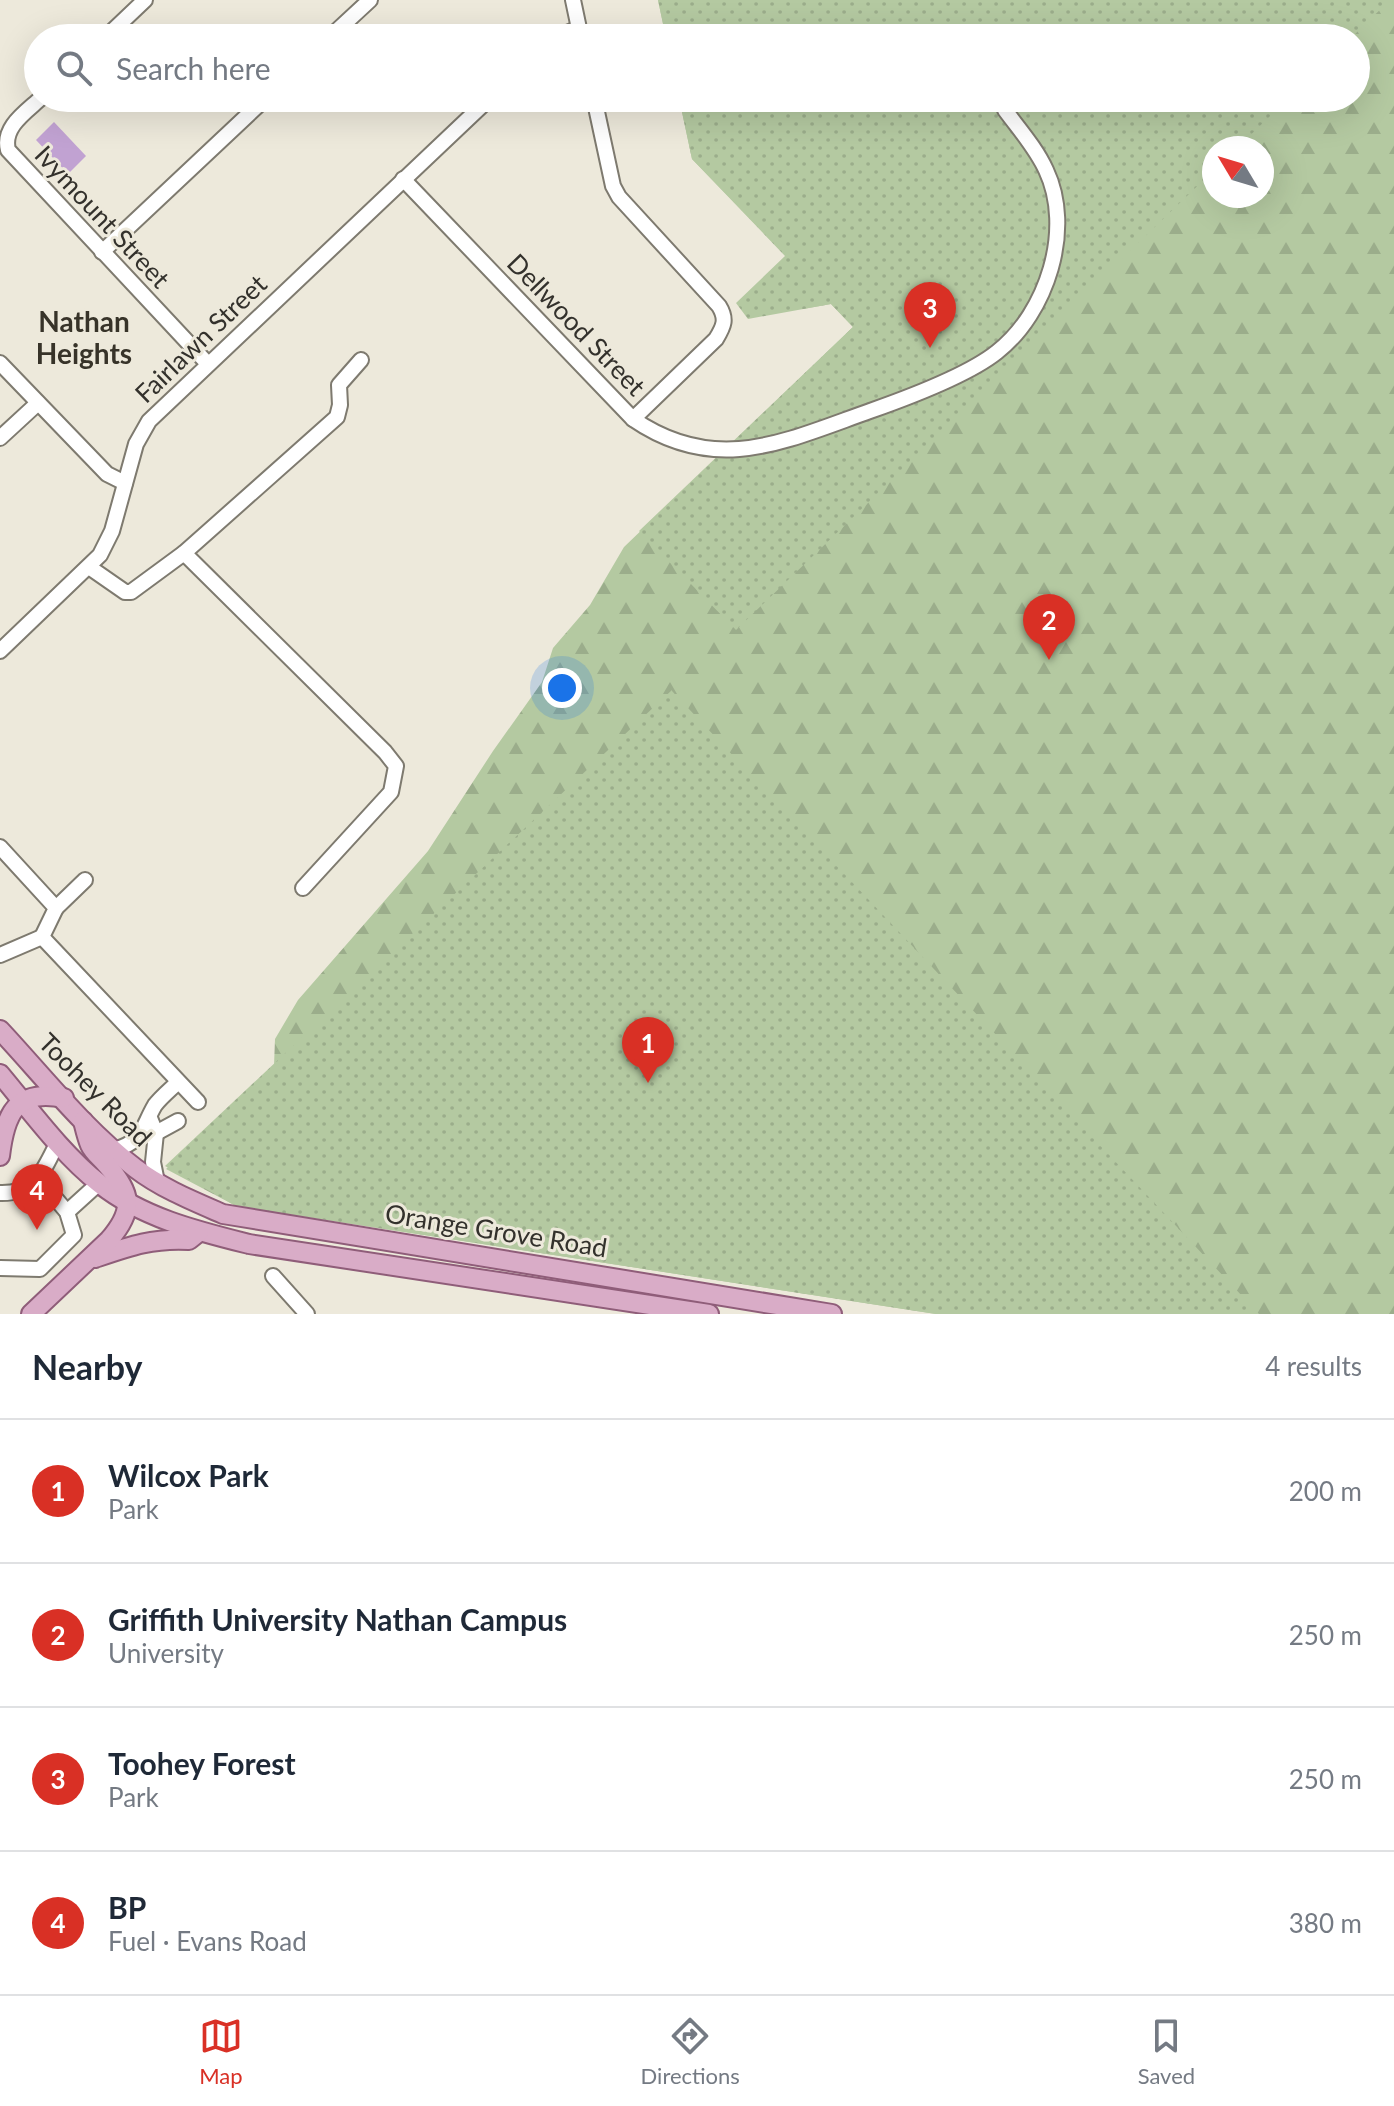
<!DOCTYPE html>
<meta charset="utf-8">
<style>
:root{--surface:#fff;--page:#f2f2f3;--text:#1f2937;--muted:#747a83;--line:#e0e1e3;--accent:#d93025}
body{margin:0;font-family:Lato,sans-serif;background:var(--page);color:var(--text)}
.compass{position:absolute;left:1202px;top:136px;width:72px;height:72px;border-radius:50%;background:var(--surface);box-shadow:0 8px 32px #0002;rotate:308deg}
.you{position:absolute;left:562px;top:688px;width:28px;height:28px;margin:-20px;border:6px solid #fff;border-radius:50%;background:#1a73e8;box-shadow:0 0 0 12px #1a73e833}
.badge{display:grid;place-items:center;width:52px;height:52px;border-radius:50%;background:var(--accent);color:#fff;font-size:26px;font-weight:700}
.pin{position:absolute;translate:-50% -66px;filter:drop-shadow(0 2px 4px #0008)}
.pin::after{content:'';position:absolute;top:42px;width:28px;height:24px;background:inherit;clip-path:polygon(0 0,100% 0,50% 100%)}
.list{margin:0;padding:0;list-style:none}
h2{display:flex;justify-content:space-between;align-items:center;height:104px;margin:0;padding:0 32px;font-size:34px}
h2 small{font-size:26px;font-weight:400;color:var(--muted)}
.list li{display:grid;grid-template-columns:52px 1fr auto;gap:24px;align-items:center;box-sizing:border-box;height:144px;padding:0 32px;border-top:2px solid var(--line)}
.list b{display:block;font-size:30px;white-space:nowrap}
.list p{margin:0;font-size:26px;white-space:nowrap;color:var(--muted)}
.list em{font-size:26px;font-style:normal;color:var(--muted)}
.icon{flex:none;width:44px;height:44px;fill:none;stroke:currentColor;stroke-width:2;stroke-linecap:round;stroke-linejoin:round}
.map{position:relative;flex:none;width:1394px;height:1314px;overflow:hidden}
.search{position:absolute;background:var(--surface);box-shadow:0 8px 32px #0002;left:24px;right:24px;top:24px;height:88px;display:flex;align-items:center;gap:20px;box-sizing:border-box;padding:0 28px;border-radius:44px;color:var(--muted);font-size:30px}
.sheet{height:680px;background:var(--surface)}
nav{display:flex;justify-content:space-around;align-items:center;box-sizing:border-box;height:112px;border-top:2px solid var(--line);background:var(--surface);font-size:22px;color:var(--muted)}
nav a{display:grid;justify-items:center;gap:4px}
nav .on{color:var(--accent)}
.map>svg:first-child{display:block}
</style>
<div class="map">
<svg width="1394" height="1314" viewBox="0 0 1394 1314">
<defs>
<pattern id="forest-firs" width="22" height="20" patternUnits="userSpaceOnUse" patternTransform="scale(2)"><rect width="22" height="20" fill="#b4c9a1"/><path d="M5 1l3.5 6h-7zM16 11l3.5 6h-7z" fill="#9bad8b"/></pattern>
<pattern id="park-dots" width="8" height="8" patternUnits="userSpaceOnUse" patternTransform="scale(2)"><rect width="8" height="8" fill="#b4c9a1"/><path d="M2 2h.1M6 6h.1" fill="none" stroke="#9bad8b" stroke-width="1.8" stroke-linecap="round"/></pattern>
</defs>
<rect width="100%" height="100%" fill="#ede9db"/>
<!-- forest -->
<path fill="url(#forest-firs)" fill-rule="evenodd" d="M658 0H1394V1314H936L236 1206 166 1169 274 1066 275 1039 298 1000 428 851 493 751 542 682 553 648 590 605 624 547 853 327 831 304 803 309 785 255 692 159 679 98H1356V38H666ZM1214 148H1262V196H1214Z"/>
<!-- park -->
<g fill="url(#park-dots)">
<path d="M658 0H1390L1351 38H666Z"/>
<path d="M679 98H1289L1237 148H1214V170L736 630 639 531 853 327 831 304 748 319 736 303 785 256 692 159Z"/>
<path d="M672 690V691L1259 1314H936L236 1206 165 1166Z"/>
</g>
<!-- building -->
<path fill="#c1a2d2" d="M54 122 86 156 68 174 36 140Z"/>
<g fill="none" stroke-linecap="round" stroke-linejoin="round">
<!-- minor casing -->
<g stroke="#7e7a6f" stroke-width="18">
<g id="minor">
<path d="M573 0 581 38"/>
<path d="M105 38 145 0"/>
<path d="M329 38 370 0"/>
<path d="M555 38 579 28"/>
<path d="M41 98C26 112 2 127 8 150L208 364"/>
<path d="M594 98 613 186 619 197 719 306C727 319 724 326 716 339L633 419"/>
<path d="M403 179 633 419C716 476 785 441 870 411 907 398 967 376 997 352 1047 313 1074 229 1046 170 1036 148 1019 129 1005 110"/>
<path d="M102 252 266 98"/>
<path d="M0 363 107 474 125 483"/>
<path d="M0 438 38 403"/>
<path d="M184 553 337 417 340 405 339 385 361 360"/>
<path d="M89 567 125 592H131L184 553 385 752 396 766 391 792 303 888"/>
<path d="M0 651 100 555 112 531 136 444 149 421 490 98"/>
<path d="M0 847 56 908 42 937 198 1102"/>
<path d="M56 908 85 880"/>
<path d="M0 955 42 937"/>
<path d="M150 1118 156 1133 153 1162 157 1182"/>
<path d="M156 1133 178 1121"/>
<path d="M114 1150C144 1141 141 1129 155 1105 161 1097 171 1089 178 1082"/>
<path d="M0 1193C37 1194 43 1170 58 1142"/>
<path d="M67 1212 99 1183"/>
<path d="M0 1268 40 1269 74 1235 67 1212 39 1179"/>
<path d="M273 1276 307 1314"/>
</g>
</g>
<!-- major casing -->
<g stroke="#8f5d79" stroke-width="22">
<g id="major">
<path d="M0 1030C43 1076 84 1129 135 1168 161 1188 193 1201 223 1214L832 1314"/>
<path d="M0 1074C31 1111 62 1154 100 1184 143 1218 197 1231 249 1244L709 1314"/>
<path d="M0 1156C5 1114 16 1088 64 1098"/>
<path d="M95 1258C130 1246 152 1238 189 1240L199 1232"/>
<path d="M31 1314 109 1240C135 1210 132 1193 106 1164 101 1158 93 1152 90 1145 87 1138 85 1129 83 1121"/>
</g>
</g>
<!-- minor -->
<use href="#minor" stroke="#fff" stroke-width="14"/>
<!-- major -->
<use href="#major" stroke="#d9acc7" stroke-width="18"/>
</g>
<g text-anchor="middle" stroke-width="6" stroke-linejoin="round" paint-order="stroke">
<!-- street labels -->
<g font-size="26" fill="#33312c" stroke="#ede9db">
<text transform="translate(102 217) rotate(47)" y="9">Ivymount Street</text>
<text transform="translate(576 325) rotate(46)" y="9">Dellwood Street</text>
<text transform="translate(201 339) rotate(-44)" y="9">Fairlawn Street</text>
<text transform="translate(95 1090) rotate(45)" y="9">Toohey Road</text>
<text transform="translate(496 1231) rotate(9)" y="9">Orange Grove Road</text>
</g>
<!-- neighbourhood labels -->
<g font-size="28" font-weight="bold" fill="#373329" stroke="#ede9db">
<text x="84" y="332">Nathan<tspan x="84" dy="32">Heights</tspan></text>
</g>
</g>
</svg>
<svg class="compass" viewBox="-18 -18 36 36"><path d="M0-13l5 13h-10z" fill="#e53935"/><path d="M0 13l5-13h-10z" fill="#747a83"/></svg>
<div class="you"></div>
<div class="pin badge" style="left:648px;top:1083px">1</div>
<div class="pin badge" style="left:1049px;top:660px">2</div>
<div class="pin badge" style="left:930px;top:348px">3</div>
<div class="pin badge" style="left:37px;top:1230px">4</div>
<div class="search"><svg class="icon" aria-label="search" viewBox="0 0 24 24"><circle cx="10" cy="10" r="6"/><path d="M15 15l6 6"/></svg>Search here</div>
</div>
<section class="sheet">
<h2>Nearby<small>4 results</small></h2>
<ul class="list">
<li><span class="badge">1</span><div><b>Wilcox Park</b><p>Park</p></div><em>200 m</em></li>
<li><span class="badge">2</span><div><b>Griffith University Nathan Campus</b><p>University</p></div><em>250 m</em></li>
<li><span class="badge">3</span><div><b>Toohey Forest</b><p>Park</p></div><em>250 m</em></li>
<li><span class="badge">4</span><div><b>BP</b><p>Fuel · Evans Road</p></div><em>380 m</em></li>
</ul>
</section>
<nav>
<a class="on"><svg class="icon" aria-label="map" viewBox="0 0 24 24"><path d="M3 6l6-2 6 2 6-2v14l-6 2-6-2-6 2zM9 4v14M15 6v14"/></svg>Map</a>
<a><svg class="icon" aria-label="directions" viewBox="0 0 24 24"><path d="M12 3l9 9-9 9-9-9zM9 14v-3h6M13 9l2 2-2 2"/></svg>Directions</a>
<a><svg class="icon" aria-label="saved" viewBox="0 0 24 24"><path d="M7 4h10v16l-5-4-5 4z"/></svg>Saved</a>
</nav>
